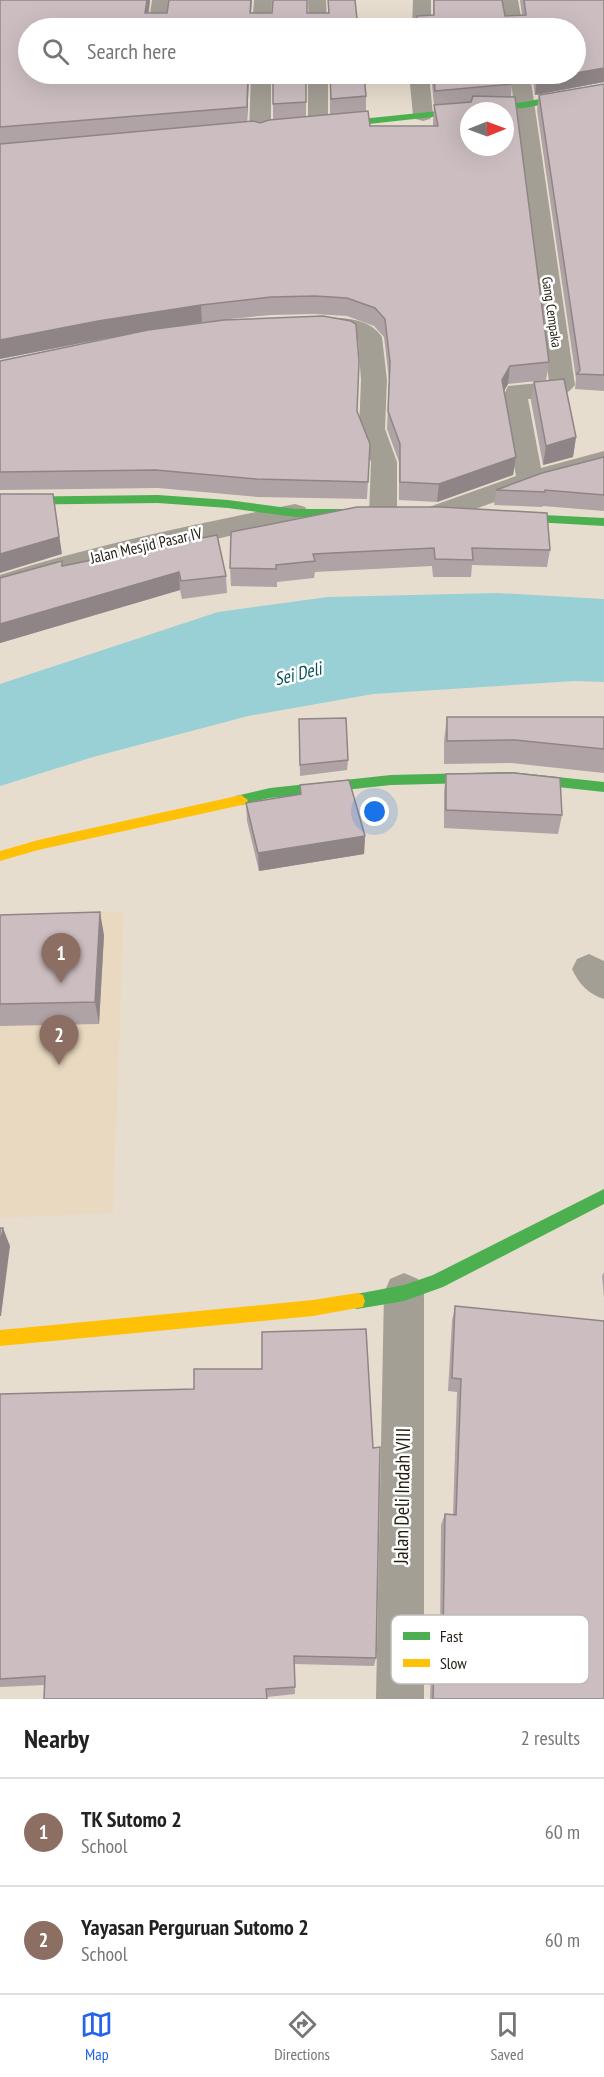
<!DOCTYPE html>
<style>
:root{--surface:#fff;--page:#f2f2f2;--text:#222;--muted:#767676;--line:#e0e0e0;--accent:#2563eb}
body{margin:0;font-family:"PT Sans Narrow",sans-serif;background:var(--page);color:var(--text)}
.compass{position:absolute;left:460px;top:102px;width:54px;height:54px;border-radius:50%;background:var(--surface);box-shadow:0 6px 24px #0002;rotate:89deg}
.you{position:absolute;left:375px;top:812px;width:21px;height:21px;margin:-15px;border:4px solid #fff;border-radius:50%;background:#1a73e8;box-shadow:0 0 0 9px #1a73e833}
.badge{display:grid;place-items:center;width:39px;height:39px;border-radius:50%;background:var(--accent);color:#fff;font-size:20px;font-weight:700}
.pin{position:absolute;translate:-50% -50px;filter:drop-shadow(0 2px 3px #0008)}
.pin::after{content:'';position:absolute;top:32px;width:21px;height:18px;background:inherit;clip-path:polygon(0 0,100% 0,50% 100%)}
.list{margin:0;padding:0;list-style:none}
h2{display:flex;justify-content:space-between;align-items:center;height:78px;margin:0;padding:0 24px;font-size:26px}
h2 small{font-size:20px;font-weight:400;color:var(--muted)}
.list li{display:grid;grid-template-columns:39px 1fr auto;gap:18px;align-items:center;box-sizing:border-box;height:108px;padding:0 24px;border-top:2px solid var(--line)}
.list b{display:block;font-size:22px;white-space:nowrap}
.list p{margin:0;font-size:20px;white-space:nowrap;color:var(--muted)}
.list em{font-size:20px;font-style:normal;color:var(--muted)}
.icon{flex:none;width:33px;height:33px;fill:none;stroke:currentColor;stroke-width:2;stroke-linecap:round;stroke-linejoin:round}
.map{position:relative;flex:none;width:604px;height:1699px;overflow:hidden}
.search{position:absolute;background:var(--surface);box-shadow:0 6px 24px #0002;left:18px;right:18px;top:18px;height:66px;display:flex;align-items:center;gap:15px;box-sizing:border-box;padding:0 21px;border-radius:33px;color:var(--muted);font-size:22px}
.sheet{height:294px;background:var(--surface)}
nav{display:flex;justify-content:space-around;align-items:center;box-sizing:border-box;height:84px;border-top:2px solid var(--line);background:var(--surface);font-size:16px;color:var(--muted)}
nav a{display:grid;justify-items:center;gap:3px}
nav .on{color:var(--accent)}
.map>svg:first-child{display:block}
</style>
<div class="map">
<svg width="604" height="1699" viewBox="0 0 604 1699">
<rect width="100%" height="100%" fill="#e6ddce"/>
<!-- built -->
<path fill="#e9d9c0" d="M124 911 113 1213 0 1218V917Z"/>
<!-- water -->
<path fill="#98d0d5" d="M497 593 604 599V682L575 681 373 694 248 716 93 757 0 786V684L218 612 328 597Z"/>
<g fill="none" stroke-linecap="round" stroke-linejoin="round">
<!-- street -->
<g fill="#a49f95" fill-rule="evenodd">
<path d="M152 0H170L167 28H148Z"/>
<path d="M254 0H272L271 28H252Z"/>
<path d="M308 0H326L327 28H309Z"/>
<path d="M413 0H431V28H412Z"/>
<path d="M500 0H518L523 28H505Z"/>
<path d="M251 74H271V132L267 136 260 138 253 136 249 132Z"/>
<path d="M308 74H328V126L325 130 318 132 311 130 308 126Z"/>
<path d="M409 74H429L433 115 430 119 423 121 416 119 413 115Z"/>
<path d="M510 74H530L575 385C564 400 545 400 528 399L541 468 604 451V469L539 486 439 522 429 519 425 513 429 507 516 476 502 399 508 386 549 382Z"/>
<path d="M313 318C336 318 367 315 382 337L387 380 385 429 397 462V514L393 520 383 523 373 520 369 514 371 462 359 429 361 380 358 340 346 333 304 330 301 325 304 320Z"/>
<path d="M295 504 305 507 309 513 305 519 109 563 0 595V575C97 544 196 524 295 504Z"/>
<path d="M589 954 604 961V999C588 994 579 984 572 969L577 959Z"/>
<path d="M404 1273 418 1279 424 1293V1699H376L384 1293 390 1279Z"/>
</g>
<!-- fast -->
<g fill="#4caf50" fill-rule="evenodd">
<path d="M604 87V93L524 108 469 111V113L323 129 319 126 323 123 524 102Z"/>
<path d="M158 495 228 500 295 509H371L377 513 371 517H295L228 508 158 503 0 505V497Z"/>
<path d="M504 513 604 518V526L500 520V514Z"/>
<path d="M511 772 604 782V792L511 782 391 785 270 798 241 805 234 800 236 796 270 788 391 775Z"/>
<path d="M604 1189V1204L443 1287 404 1301 357 1309 351 1307 349 1301 351 1295 404 1285 433 1275Z"/>
</g>
<!-- slow -->
<g fill="#ffc107" fill-rule="evenodd">
<path d="M241 795 248 800 246 804 38 850 0 861V851L38 840Z"/>
<path d="M357 1293 363 1295 365 1301 363 1307 313 1316 0 1346V1330L313 1300Z"/>
</g>
</g>
<!-- wall -->
<g fill="#afa3a5">
<path d="M0 0H150L149 13H328V0H355L358 28 28 74H249L247 122 260 123 273 120V74H306V117L330 115V74H364L366 96V111L370 126H433V123L434 105 431 74H430H511L512 84 511 97 549 362 546 380 508 384 504 391 516 457 513 475 437 502 399 500V462L387 429 389 380 384 337 374 326 347 316 314 314 271 315 229 319 357 411 370 444 367 499 258 497 158 488 0 490V361L123 335 0 359Z"/>
<path d="M433 0H502L505 16 522 15 520 0H604V82L535 95 532 74H576V28H416L417 16H433Z"/>
<path d="M604 84V391L575 389 576 379 537 110 539 95Z"/>
<path d="M534 382 576 437 573 457 543 465 531 401Z"/>
<path d="M604 457V511L543 506 542 507 494 505 496 490Z"/>
<path d="M231 532 550 550 547 567 472 565 471 577H433L432 566 315 572 314 578 277 582V587L231 586 230 568Z"/>
<path d="M63 566 226 576 227 593 182 599 180 590 0 643V578Z"/>
<path d="M447 717H604V773L511 763 444 764V741Z"/>
<path d="M299 719 348 760 347 770 300 776Z"/>
<path d="M446 774 562 815 558 834 444 828V793Z"/>
<path d="M246 803 365 836 364 854 259 871 247 821Z"/>
<path d="M0 915 104 935 99 1024 0 1026Z"/>
<path d="M604 1272V1298L602 1276Z"/>
<path d="M455 1306 604 1699H430L432 1646 435 1638H440L441 1525 445 1514 453 1515 457 1392 448 1391 452 1321Z"/>
<path d="M0 1394 376 1658 374 1666 294 1664 295 1694 267 1697 45 1685 0 1687Z"/>
</g>
<!-- shaded-wall -->
<g fill="#8f8586">
<path d="M147 0H150L146 28 145 13Z"/>
<path d="M251 0H252L250 28V13Z"/>
<path d="M604 68V82L535 95 537 80Z"/>
<path d="M248 74H249L247 124V107Z"/>
<path d="M201 305 202 322 101 339 0 359V340L98 321Z"/>
<path d="M510 366 508 384 500 398 502 380Z"/>
<path d="M576 437 573 457 543 465 546 446Z"/>
<path d="M516 457 513 475 437 502 439 484Z"/>
<path d="M53 494 62 554 0 573V554Z"/>
<path d="M179 572 180 590 0 643V624Z"/>
<path d="M365 836 364 854 259 871 258 853Z"/>
<path d="M100 912 104 935 99 1024 95 1002Z"/>
<path d="M3 1228 10 1246 1 1316H0V1247Z"/>
</g>
<!-- building -->
<g fill="#ccbec0" stroke="#8f8586" stroke-width="1.5" fill-rule="evenodd">
<path d="M0 0H147L145 13H167L169 0H251L250 13H272L273 0H307V13H329L328 0H355L358 28H28V74H248L247 107 0 127Z"/>
<path d="M434 0H502L505 16 526 15 524 0H604V68L576 73V28H419L417 16 434 15Z"/>
<path d="M273 74H306V102L273 104Z"/>
<path d="M330 74H364L366 96 331 99Z"/>
<path d="M434 74H511L512 84 435 91Z"/>
<path d="M536 74H573L537 80Z"/>
<path d="M604 84V375L577 374 580 370 539 95Z"/>
<path d="M473 96 515 97 549 362 510 366 502 380 516 457 439 484 400 482V444L388 411 390 362 385 319 375 308 347 298 315 296 271 297 201 305 98 321 0 340V144L253 121 260 123 269 120 368 111 370 126H438L434 105 471 102ZM469 111H505V147H469Z"/>
<path d="M323 316 351 321 356 324 359 362 357 411 370 444 368 482 257 479 156 470 0 472V361L148 330 224 320Z"/>
<path d="M564 379 576 437 546 446 534 382Z"/>
<path d="M604 457V495L545 490V492L496 490 542 473Z"/>
<path d="M0 494H53L59 537 0 554Z"/>
<path d="M357 507H441L547 513 550 550 472 548 473 560 435 559 434 548 313 554 315 561 276 565V569L230 568 231 532Z"/>
<path d="M217 535 226 576 181 581 179 572 0 624V578L62 561V566Z"/>
<path d="M447 717H604V749L515 740 447 741Z"/>
<path d="M346 718 348 760 300 765 299 719Z"/>
<path d="M514 773 560 778 562 815 446 810V774Z"/>
<path d="M349 780 365 836 258 853 246 803 301 794 300 785Z"/>
<path d="M100 912 95 1002 0 1004V915Z"/>
<path d="M0 1228H3L0 1247Z"/>
<path d="M455 1306 604 1321V1699H433L435 1638H443L445 1514 456 1515 461 1379 452 1378Z"/>
<path d="M366 1329 373 1448 380 1447 376 1658 294 1656 295 1687 266 1689 267 1699H44L45 1676 0 1679V1394L194 1389V1369H262V1332Z"/>
</g>
<g text-anchor="middle" stroke-width="5" stroke-linejoin="round" paint-order="stroke">
<!-- far-street labels -->
<g font-size="14" fill="#221c12" stroke="#fff">
<text transform="translate(552 312) rotate(82)" y="5">Gang Cempaka</text>
</g>
<!-- street labels -->
<g font-size="16" fill="#221c12" stroke="#fff">
<text transform="translate(146 545) rotate(-13)" y="6">Jalan Mesjid Pasar IV</text>
</g>
<!-- water labels -->
<g font-size="18" font-style="italic" fill="#04525c" stroke="#fff">
<text transform="translate(298 674) rotate(-14)" y="6">Sei Deli</text>
</g>
<!-- near-street labels -->
<g font-size="20" fill="#221c12" stroke="#fff">
<text transform="translate(402 1496) rotate(-89)" y="7">Jalan Deli Indah VIII</text>
</g>
</g>
<!-- legend -->
<rect x="391" y="1615" width="198" height="69" rx="9" fill="#fff" stroke="#bdbbb8" stroke-width="1.5"/>
<rect x="403" y="1632" width="27" height="8" fill="#4caf50"/>
<rect x="403" y="1659" width="27" height="8" fill="#ffc107"/>
<g font-size="16" fill="#221c12">
<text x="440" y="1642">Fast</text>
<text x="440" y="1669">Slow</text>
</g>
</svg>
<svg class="compass" viewBox="-18 -18 36 36"><path d="M0-13l5 13h-10z" fill="#e53935"/><path d="M0 13l5-13h-10z" fill="#767676"/></svg>
<div class="you"></div>
<div class="pin badge" style="left:61px;top:983px;background:#8d6e63">1</div>
<div class="pin badge" style="left:59px;top:1065px;background:#8d6e63">2</div>
<div class="search"><svg class="icon" aria-label="search" viewBox="0 0 24 24"><circle cx="10" cy="10" r="6"/><path d="M15 15l6 6"/></svg>Search here</div>
</div>
<section class="sheet">
<h2>Nearby<small>2 results</small></h2>
<ul class="list">
<li><span class="badge" style="background:#8d6e63">1</span><div><b>TK Sutomo 2</b><p>School</p></div><em>60 m</em></li>
<li><span class="badge" style="background:#8d6e63">2</span><div><b>Yayasan Perguruan Sutomo 2</b><p>School</p></div><em>60 m</em></li>
</ul>
</section>
<nav>
<a class="on"><svg class="icon" aria-label="map" viewBox="0 0 24 24"><path d="M3 6l6-2 6 2 6-2v14l-6 2-6-2-6 2zM9 4v14M15 6v14"/></svg>Map</a>
<a><svg class="icon" aria-label="directions" viewBox="0 0 24 24"><path d="M12 3l9 9-9 9-9-9zM9 14v-3h6M13 9l2 2-2 2"/></svg>Directions</a>
<a><svg class="icon" aria-label="saved" viewBox="0 0 24 24"><path d="M7 4h10v16l-5-4-5 4z"/></svg>Saved</a>
</nav>
